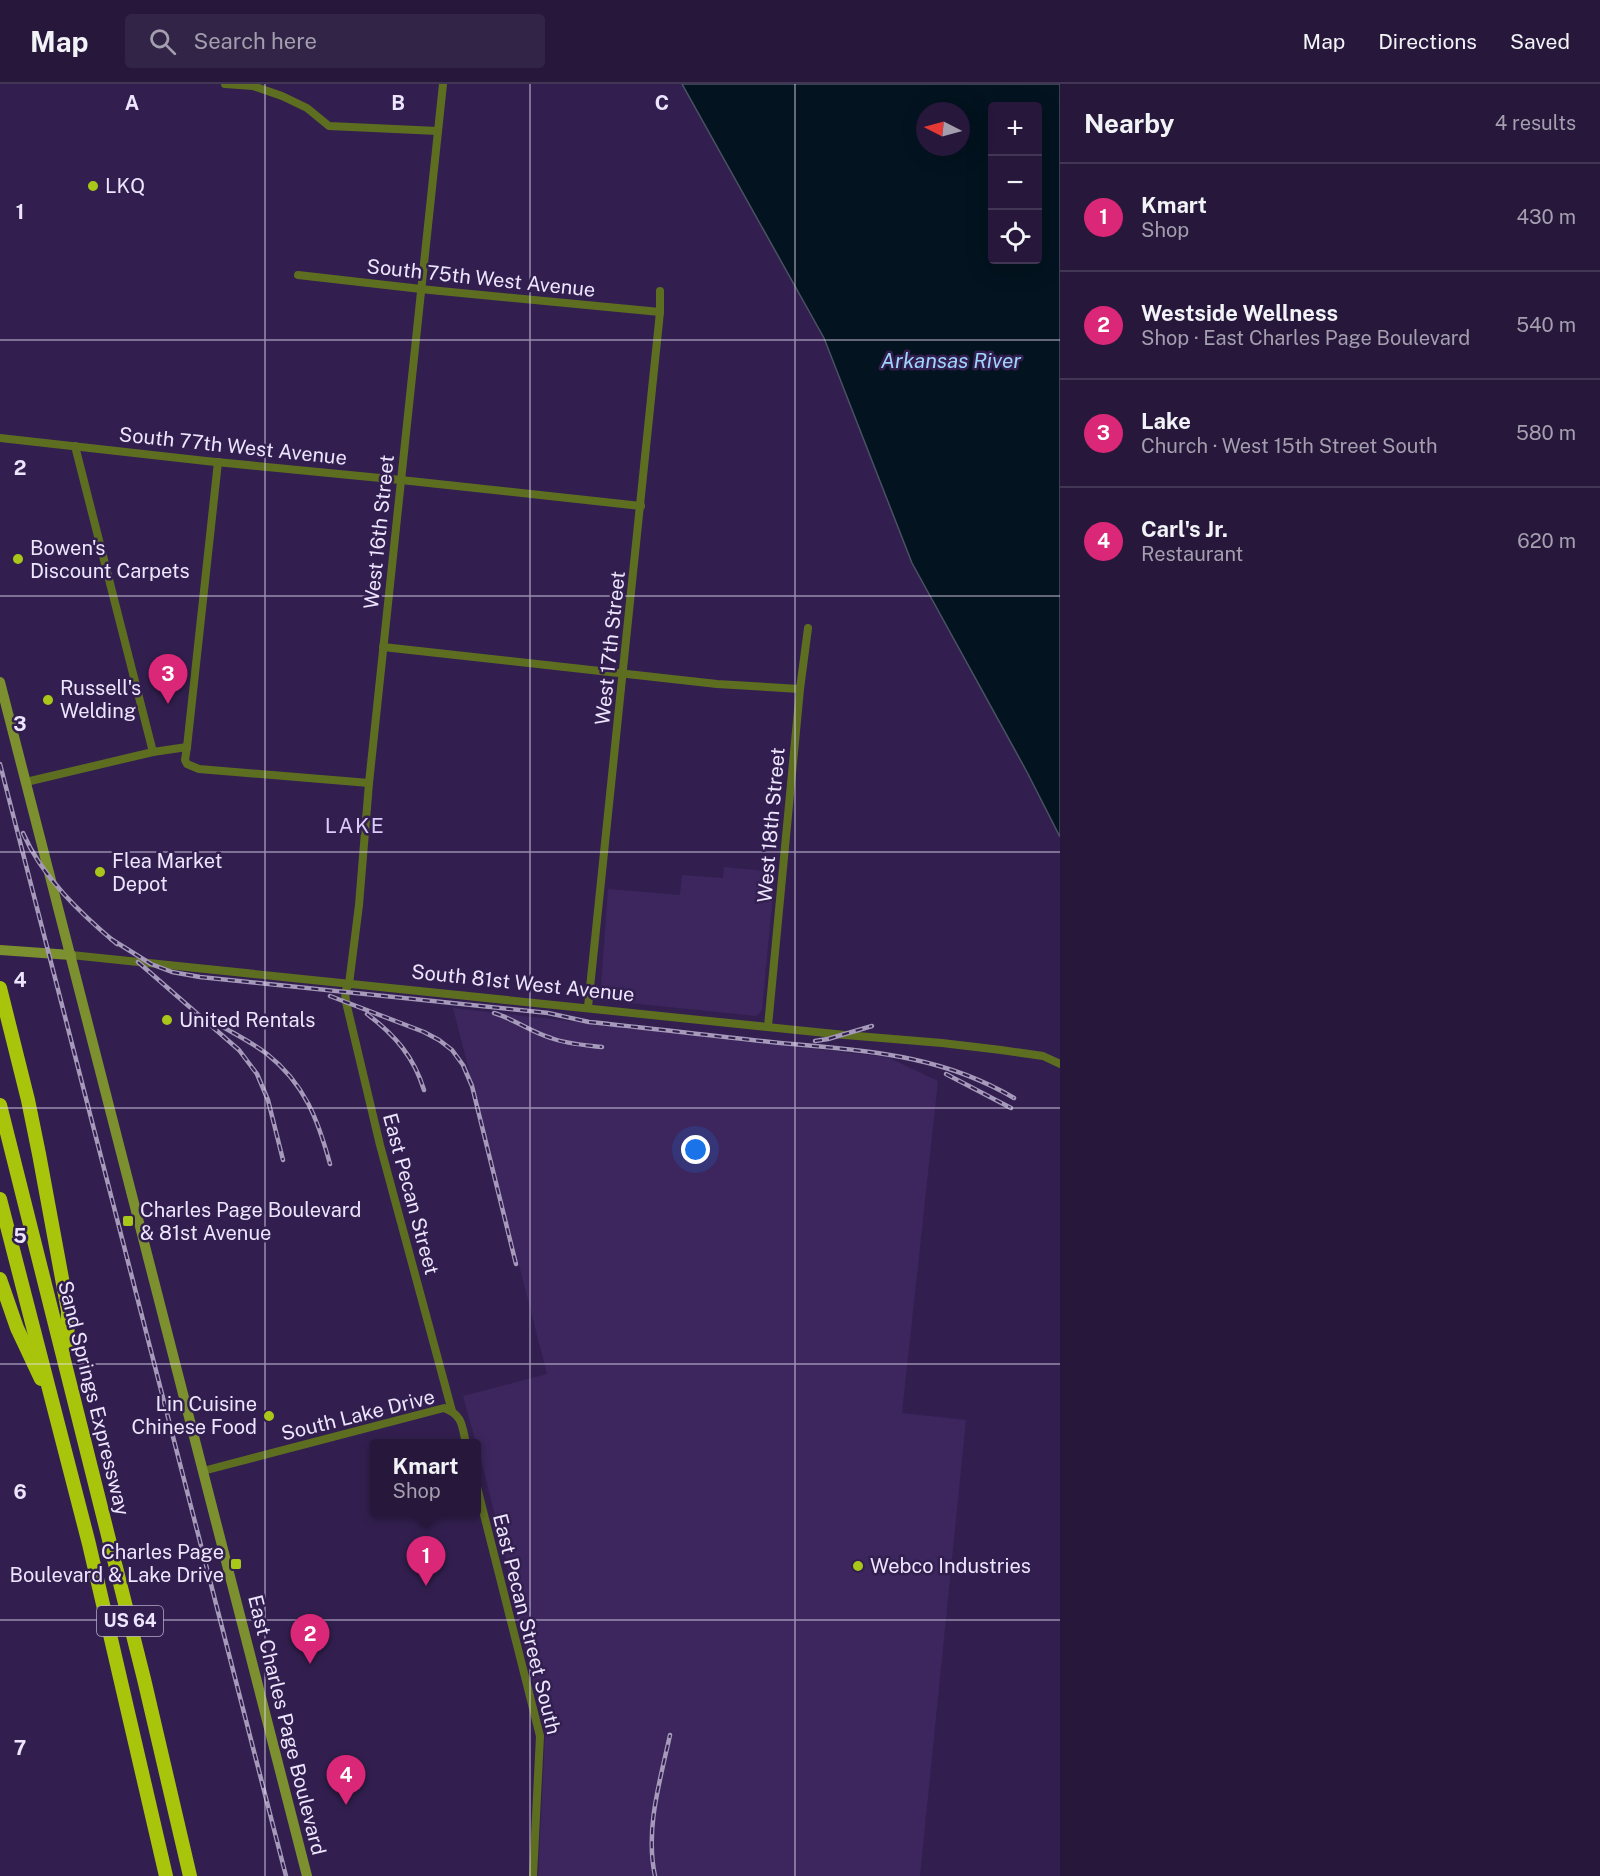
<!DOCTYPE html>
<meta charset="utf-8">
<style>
:root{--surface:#26173b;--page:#322446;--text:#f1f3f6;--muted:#a49faf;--line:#423655;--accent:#db2777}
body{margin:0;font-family:"Public Sans",sans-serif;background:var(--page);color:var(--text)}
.controls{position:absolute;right:18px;top:18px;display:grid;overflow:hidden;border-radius:6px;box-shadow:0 6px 24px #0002}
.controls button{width:54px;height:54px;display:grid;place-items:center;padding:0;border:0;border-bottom:2px solid var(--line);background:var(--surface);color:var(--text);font:30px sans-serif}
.compass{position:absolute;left:916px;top:18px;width:54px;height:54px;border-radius:50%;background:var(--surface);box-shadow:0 6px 24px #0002;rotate:276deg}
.you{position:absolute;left:696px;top:1066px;width:21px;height:21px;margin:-15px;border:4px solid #fff;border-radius:50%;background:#1a73e8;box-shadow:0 0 0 9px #1a73e833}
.badge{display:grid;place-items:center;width:39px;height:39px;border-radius:50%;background:var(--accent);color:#fff;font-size:20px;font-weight:700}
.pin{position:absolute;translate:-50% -50px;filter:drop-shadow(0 2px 3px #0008)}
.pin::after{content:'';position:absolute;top:32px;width:21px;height:18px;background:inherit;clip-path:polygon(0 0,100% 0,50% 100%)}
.popup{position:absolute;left:370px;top:1355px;width:111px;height:78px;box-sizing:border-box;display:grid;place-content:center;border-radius:6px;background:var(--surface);filter:drop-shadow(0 2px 4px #0005);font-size:20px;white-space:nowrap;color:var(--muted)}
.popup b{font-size:22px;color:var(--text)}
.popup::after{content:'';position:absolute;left:50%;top:100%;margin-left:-12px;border:12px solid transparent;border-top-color:var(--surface)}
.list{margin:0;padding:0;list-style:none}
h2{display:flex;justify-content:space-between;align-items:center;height:78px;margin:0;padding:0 24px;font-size:26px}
h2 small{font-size:20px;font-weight:400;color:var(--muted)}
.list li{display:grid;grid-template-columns:39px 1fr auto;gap:18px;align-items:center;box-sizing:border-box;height:108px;padding:0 24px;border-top:2px solid var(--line)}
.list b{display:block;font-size:22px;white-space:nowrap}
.list p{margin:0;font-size:20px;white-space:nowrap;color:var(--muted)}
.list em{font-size:20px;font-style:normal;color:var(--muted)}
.icon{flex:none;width:33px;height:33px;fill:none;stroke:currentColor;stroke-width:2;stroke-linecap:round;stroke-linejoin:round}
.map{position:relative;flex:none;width:1060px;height:1792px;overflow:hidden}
header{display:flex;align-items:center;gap:36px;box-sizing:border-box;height:84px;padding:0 30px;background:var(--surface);border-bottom:2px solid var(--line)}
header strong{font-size:28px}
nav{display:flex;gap:33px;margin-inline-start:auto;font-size:21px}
.search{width:420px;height:54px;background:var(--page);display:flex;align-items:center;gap:15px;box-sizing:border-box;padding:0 21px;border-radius:6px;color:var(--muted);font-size:22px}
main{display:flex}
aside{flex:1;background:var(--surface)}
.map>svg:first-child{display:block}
</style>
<header>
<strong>Map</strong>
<div class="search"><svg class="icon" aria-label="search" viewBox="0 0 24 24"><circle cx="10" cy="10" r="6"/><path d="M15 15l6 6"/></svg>Search here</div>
<nav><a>Map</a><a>Directions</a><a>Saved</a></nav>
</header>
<main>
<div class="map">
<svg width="1060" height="1792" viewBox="0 0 1060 1792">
<rect width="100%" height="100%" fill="#321f4f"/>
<!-- built -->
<g fill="#3c265d">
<path d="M724 783 775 788 762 926 756 932 600 916 608 805 680 811 682 791 723 794Z"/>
<path d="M453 924 887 973 938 997 902 1329 966 1336 920 1792H538L545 1651 501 1455 477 1360 476 1359 463 1312 547 1290Z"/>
</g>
<!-- water -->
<path fill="#03131f" stroke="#495262" stroke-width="1.5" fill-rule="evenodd" d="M682 0H1060V753L1027 688 912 479 824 254ZM993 22H1038V176H993ZM925 27H961V63H925Z"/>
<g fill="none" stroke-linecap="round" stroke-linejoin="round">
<!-- street -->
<g stroke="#5e6e21" stroke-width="8">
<path d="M225 0 253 2 282 12 307 24 329 42 438 47"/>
<path d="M443 0 369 699 359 821 349 900 345 908 346 918 380 1061 452 1327"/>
<path d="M298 191 430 206 660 228"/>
<path d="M0 354 206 377 401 396 641 422"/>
<path d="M75 362 153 668"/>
<path d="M218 378 187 663 185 676 187 680 199 685 369 699"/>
<path d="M383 563 717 600 800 605"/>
<path d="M26 698 153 668 187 663"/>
<path d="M71 871 845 951 942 959 1001 966 1043 972 1060 980"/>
<path d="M588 923 660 228V207"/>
<path d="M768 942 800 605 808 544"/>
<path d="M203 1387 444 1324C463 1331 462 1342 466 1360"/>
<path d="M477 1403 540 1652 533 1792"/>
</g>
<!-- secondary -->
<g stroke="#7d902f" stroke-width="10">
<path d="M0 598 307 1792"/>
<path d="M0 866 71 871"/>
</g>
<!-- highway -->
<g stroke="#a8c50b" stroke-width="14">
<path d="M0 904 28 1016 39 1070 68 1227 67 1263"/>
<path d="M0 1021 144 1595 190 1792"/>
<path d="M0 1115 89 1460 166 1792"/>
<path d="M0 1195 17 1244 41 1295"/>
</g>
<!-- rail casing -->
<g stroke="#a69abb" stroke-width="4.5">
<g id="rail">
<path d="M0 680 286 1792"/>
<path d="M23 749C42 793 81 830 117 860"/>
<path d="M111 855 151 880 172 888 200 893 548 929 589 938C650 944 711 952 771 958 859 967 936 968 1014 1014"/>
<path d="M138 878 239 966 257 990 268 1016 283 1076"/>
<path d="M330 912 424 948 439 956 452 966 463 981 472 1002 516 1180"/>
<path d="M494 929C514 935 531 948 551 954 567 960 584 961 602 963"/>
<path d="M367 930C395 951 414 973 424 1006"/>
<path d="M220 941C236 951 253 959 267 970 305 1000 318 1036 330 1080"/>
<path d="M815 957 828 955 872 942"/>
<path d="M946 990 1011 1024"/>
<path d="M655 1792C645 1745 660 1697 670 1651"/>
</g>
</g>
<!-- rail -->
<use href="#rail" stroke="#321f4f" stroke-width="2" stroke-dasharray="7" stroke-linecap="butt"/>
</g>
<!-- grid -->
<path fill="none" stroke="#ece5fd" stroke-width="1.5" stroke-opacity="0.55" d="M265 0V1792M530 0V1792M795 0V1792M0 256H1060M0 512H1060M0 768H1060M0 1024H1060M0 1280H1060M0 1536H1060"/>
<!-- markers -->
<g fill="#a9c719" stroke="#321f4f" stroke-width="2">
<circle cx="93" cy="102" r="6"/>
<circle cx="18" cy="475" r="6"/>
<circle cx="48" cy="616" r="6"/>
<circle cx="100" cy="788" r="6"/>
<circle cx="167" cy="936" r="6"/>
<rect x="122" y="1131" width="12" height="12" rx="3"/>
<circle cx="269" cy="1332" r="6"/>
<rect x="230" y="1474" width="12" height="12" rx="3"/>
<circle cx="858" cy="1482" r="6"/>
</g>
<g text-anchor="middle" stroke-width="5" stroke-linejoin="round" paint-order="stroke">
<!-- shield labels -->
<rect fill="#321f4f" stroke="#b4aac9" stroke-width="1.5" x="97" y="1522" width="66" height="30" rx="4.5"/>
<g font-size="18" font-weight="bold" fill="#ece5fd">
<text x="130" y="1543">US 64</text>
</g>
<!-- poi labels -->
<g font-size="20" fill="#ece5fd" stroke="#321f4f" text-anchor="start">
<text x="105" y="109">LKQ</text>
<text x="30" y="471">Bowen's<tspan x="30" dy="23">Discount Carpets</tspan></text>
<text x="60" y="611">Russell's<tspan x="60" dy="23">Welding</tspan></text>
<text x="112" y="784">Flea Market<tspan x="112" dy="23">Depot</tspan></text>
<text x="179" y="943">United Rentals</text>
<text x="140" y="1133">Charles Page Boulevard<tspan x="140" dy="23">&amp; 81st Avenue</tspan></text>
<text x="257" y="1327" text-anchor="end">Lin Cuisine<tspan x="257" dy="23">Chinese Food</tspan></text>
<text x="224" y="1475" text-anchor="end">Charles Page<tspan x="224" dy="23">Boulevard &amp; Lake Drive</tspan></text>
<text x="870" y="1489">Webco Industries</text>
</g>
<!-- street labels -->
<g font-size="20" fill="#ece5fd" stroke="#321f4f">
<text transform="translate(481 194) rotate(6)" y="7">South 75th West Avenue</text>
<text transform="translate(233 362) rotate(6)" y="7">South 77th West Avenue</text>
<text transform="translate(379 448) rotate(-84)" y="7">West 16th Street</text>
<text transform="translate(610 564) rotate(-84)" y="7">West 17th Street</text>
<text transform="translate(771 741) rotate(-85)" y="7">West 18th Street</text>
<text transform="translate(523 899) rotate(6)" y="7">South 81st West Avenue</text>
<text transform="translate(411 1110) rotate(75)" y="7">East Pecan Street</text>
<text transform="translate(94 1314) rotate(76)" y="7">Sand Springs Expressway</text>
<text transform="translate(358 1331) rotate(-14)" y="7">South Lake Drive</text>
<text transform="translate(527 1540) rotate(76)" y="7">East Pecan Street South</text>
<text transform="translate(287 1641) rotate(76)" y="7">East Charles Page Boulevard</text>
</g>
<!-- water labels -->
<g font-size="21" font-style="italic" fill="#9dd4fb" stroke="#321f4f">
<text x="951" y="284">Arkansas River</text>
</g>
<!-- neighbourhood labels -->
<g font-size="21" letter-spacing="1.5" fill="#dbcbfb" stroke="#321f4f">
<text x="355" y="749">LAKE</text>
</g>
</g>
<g font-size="20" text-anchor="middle" font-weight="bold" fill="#ece5fd" stroke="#321f4f" stroke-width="5" stroke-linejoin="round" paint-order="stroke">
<text x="132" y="26">A</text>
<text x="398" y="26">B</text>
<text x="662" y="26">C</text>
<text x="20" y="135">1</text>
<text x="20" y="391">2</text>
<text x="20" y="647">3</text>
<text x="20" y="903">4</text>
<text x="20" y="1159">5</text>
<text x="20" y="1415">6</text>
<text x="20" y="1671">7</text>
</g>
</svg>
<div class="controls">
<button>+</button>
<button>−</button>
<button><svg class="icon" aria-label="locate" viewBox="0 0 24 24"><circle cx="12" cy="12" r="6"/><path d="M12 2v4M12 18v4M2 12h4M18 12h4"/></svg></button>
</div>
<svg class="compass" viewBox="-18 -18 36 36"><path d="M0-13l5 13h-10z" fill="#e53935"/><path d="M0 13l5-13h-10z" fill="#a49faf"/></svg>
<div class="you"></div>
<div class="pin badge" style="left:426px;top:1502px">1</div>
<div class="popup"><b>Kmart</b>Shop</div>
<div class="pin badge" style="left:310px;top:1580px">2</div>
<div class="pin badge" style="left:168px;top:620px">3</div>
<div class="pin badge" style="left:346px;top:1721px">4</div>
</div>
<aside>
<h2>Nearby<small>4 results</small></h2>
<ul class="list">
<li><span class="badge">1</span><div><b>Kmart</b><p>Shop</p></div><em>430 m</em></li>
<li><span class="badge">2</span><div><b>Westside Wellness</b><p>Shop · East Charles Page Boulevard</p></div><em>540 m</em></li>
<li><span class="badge">3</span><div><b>Lake</b><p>Church · West 15th Street South</p></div><em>580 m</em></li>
<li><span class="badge">4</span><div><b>Carl's Jr.</b><p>Restaurant</p></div><em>620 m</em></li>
</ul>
</aside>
</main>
